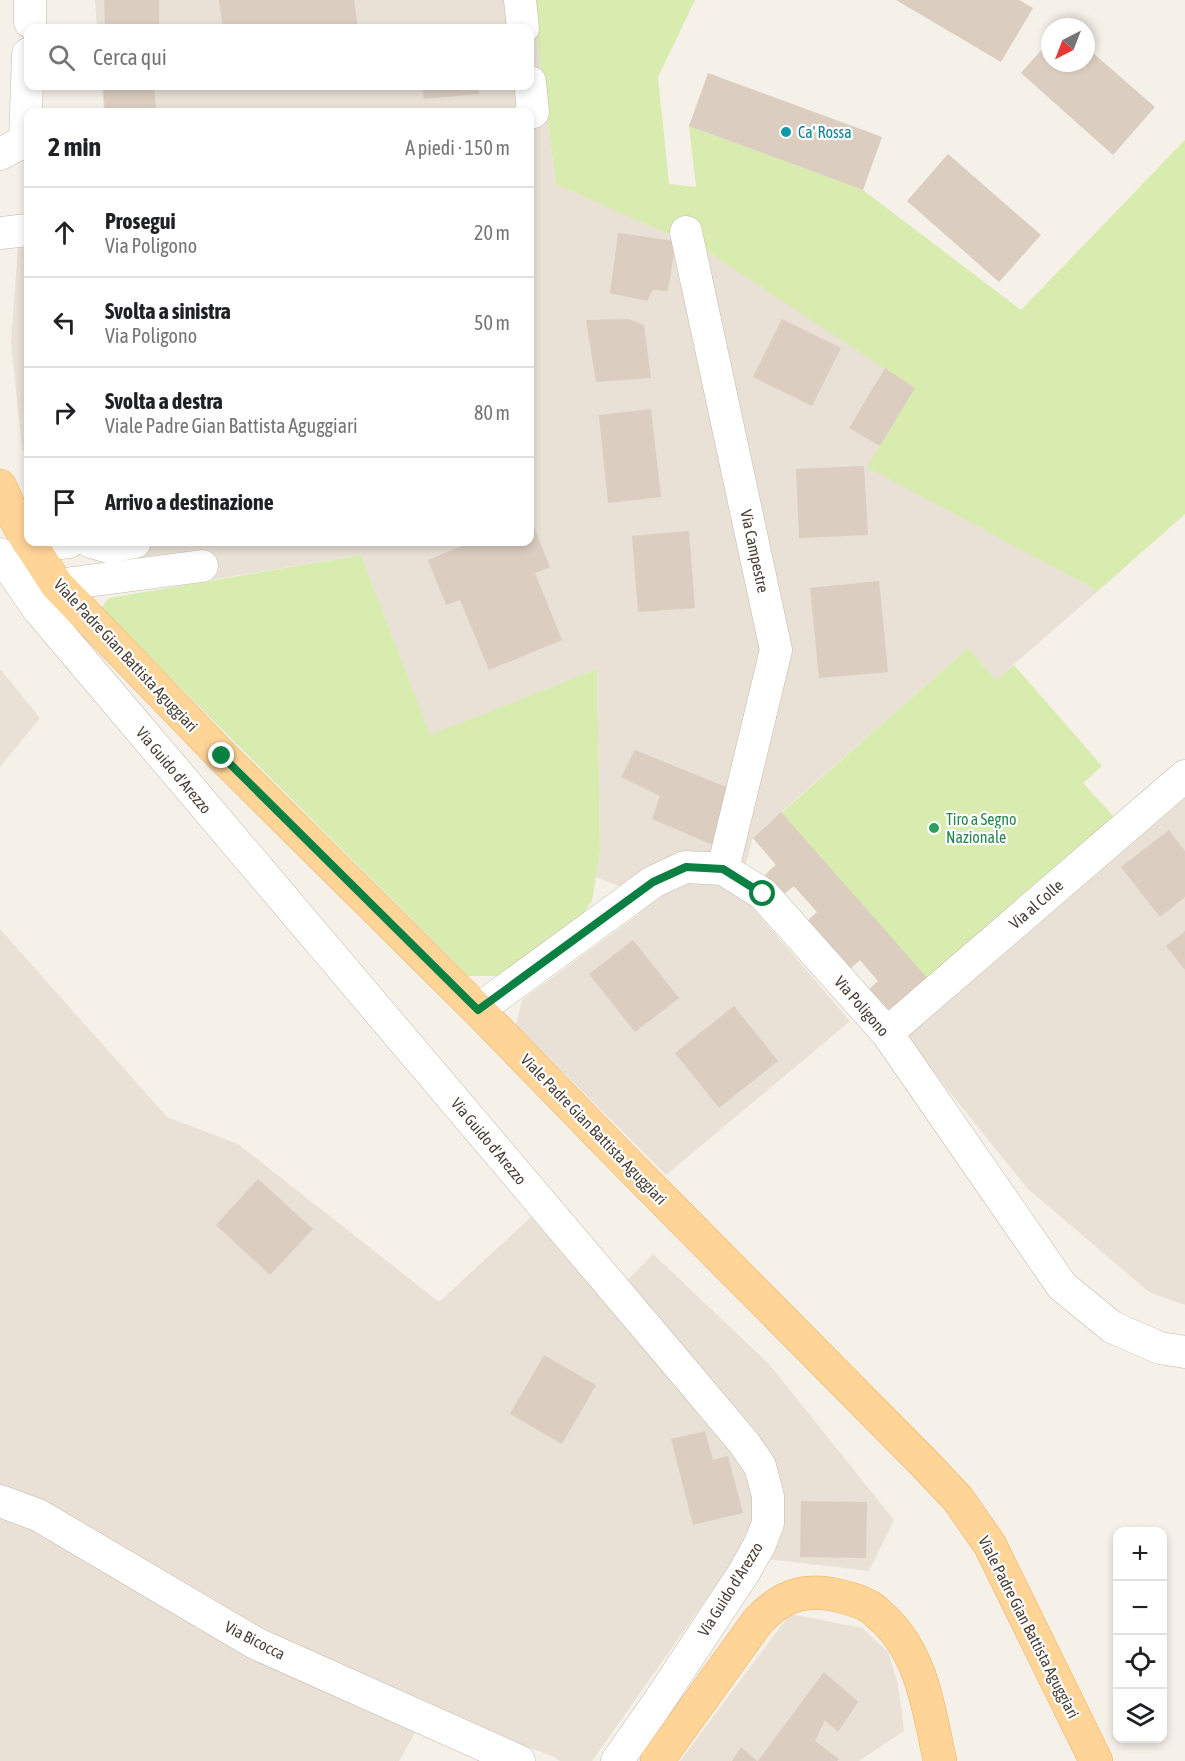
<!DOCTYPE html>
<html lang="it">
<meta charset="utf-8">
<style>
:root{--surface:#fff;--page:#f2f2f2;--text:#202124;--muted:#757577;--line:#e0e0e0}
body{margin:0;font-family:"Asap Condensed",sans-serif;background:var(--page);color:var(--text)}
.controls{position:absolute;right:18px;bottom:18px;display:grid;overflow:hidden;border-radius:12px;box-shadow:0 3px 9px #0003}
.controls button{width:54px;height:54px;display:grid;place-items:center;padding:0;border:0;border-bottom:2px solid var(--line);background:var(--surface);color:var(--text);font:30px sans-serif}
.compass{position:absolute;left:1041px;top:18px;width:54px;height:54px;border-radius:50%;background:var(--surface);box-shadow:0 3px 9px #0003;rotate:222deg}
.stop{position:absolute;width:18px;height:18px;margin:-14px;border:4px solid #0b8043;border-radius:50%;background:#fff}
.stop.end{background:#0b8043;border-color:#fff;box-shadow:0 2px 6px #0008}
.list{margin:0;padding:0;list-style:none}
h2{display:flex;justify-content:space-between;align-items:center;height:78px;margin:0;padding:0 24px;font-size:26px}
h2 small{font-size:20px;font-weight:400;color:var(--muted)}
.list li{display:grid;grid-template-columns:39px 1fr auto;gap:18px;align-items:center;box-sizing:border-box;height:90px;padding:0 24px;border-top:2px solid var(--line)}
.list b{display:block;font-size:22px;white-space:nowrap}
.list p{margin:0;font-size:20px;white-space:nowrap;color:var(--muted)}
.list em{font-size:20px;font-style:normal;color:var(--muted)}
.icon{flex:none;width:33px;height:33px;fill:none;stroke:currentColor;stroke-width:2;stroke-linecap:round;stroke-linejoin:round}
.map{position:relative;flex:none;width:1185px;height:1761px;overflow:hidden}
.search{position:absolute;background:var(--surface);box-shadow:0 3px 9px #0003;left:24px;top:24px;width:510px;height:66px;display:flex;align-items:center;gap:15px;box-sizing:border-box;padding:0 21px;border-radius:12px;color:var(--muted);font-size:22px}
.panel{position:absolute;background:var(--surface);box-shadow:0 3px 9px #0003;left:24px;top:108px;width:510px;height:438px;border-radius:12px}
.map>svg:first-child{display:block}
</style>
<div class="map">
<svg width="1185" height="1761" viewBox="0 0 1185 1761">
<rect width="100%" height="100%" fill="#f5f0e8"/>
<!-- residential -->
<g fill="#e9e1d6">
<path d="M95 0H532L556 184 702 230 707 251 915 388 868 467 1098 591 996 680 968 648 753 837 739 892 850 1021 666 1175 516 1025 522 1000 639 914 619 886 596 877 600 852 597 669 430 736 361 555 204 581 199 550 135 558 118 542H530V112H104L102 86H530V28H97Z"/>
<path d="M28 244V455L22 449 11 343 18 246Z"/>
<path d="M0 669 40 718 0 767Z"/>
<path d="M1185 795V1305L1149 1292 1027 1188 903 1034Z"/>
<path d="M0 929 167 1117 238 1144 439 1302 531 1217 605 1303 653 1254 769 1364 894 1520 869 1571 760 1558 712 1591 592 1761H560L554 1757 428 1710 399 1761H0Z"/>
<path d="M790 1614 862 1628 888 1652 898 1684 904 1731 859 1761H680Z"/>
</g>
<!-- green -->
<g fill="#d8ecaf">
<path d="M532 0H695L658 77 669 184 696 187 689 126 863 190 1021 310 1185 140V514L1098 591 867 467 914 388 707 251 702 230 668 234 556 184Z"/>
<path d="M361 555 430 735 597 669 600 852 592 901 578 921 502 976H468L101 608 109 598Z"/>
<path d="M968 648 996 680 1014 665 1102 766 1083 783 1115 818 889 1016 878 981 860 960 849 970 817 912 794 886 783 895 765 875 776 864 753 838Z"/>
</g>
<!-- building -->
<g fill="#dbcdc0">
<path d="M104 0H159V28H105Z"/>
<path d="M219 0H354L358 28H223Z"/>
<path d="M896 0H1019L1033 8 1001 62Z"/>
<path d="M1050 40V63H1086V47L1155 107 1113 155 1021 73Z"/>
<path d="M708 73 882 137 863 190 689 126Z"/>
<path d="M103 86H154L156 109 141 110V112H105Z"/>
<path d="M422 86H478L479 94 424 99Z"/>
<path d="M948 154 1041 235 999 282 907 201Z"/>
<path d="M618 233 676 241 668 291 653 290 647 301 610 293Z"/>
<path d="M629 319 644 325 651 378 596 382 586 320Z"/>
<path d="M782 319 841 348 812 406 753 377Z"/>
<path d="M885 368 915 388 880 446 849 428Z"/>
<path d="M651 409 661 497 608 503 599 415Z"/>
<path d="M864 466 868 535 799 538 796 469Z"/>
<path d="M530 517 550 567 535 573 562 640 489 670 460 600 446 605 428 560 472 542H530Z"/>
<path d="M689 531 695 608 638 612 632 536Z"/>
<path d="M879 581 888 672 819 678 810 588Z"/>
<path d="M635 750 731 789 713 845 652 819 660 796 621 777Z"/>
<path d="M781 812 929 980 889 1016 867 991 878 981 860 960 849 970 806 922 817 912 794 886 783 895 765 875 776 865 753 838Z"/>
<path d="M1169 830 1185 851V897L1160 917 1121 867Z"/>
<path d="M1185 931V970L1166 946Z"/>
<path d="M633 940 679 998 635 1032 589 974Z"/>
<path d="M734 1006 778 1061 719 1108 675 1053Z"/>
<path d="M258 1179 313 1229 270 1275 216 1225Z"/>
<path d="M544 1355 596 1385 562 1444 510 1414Z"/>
<path d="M705 1431 713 1460 728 1456 743 1513 693 1525 671 1439Z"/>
<path d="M801 1501 867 1502 866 1558 800 1557Z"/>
<path d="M824 1672 858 1702 838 1732 825 1720 815 1741 839 1759 837 1761H758Z"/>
<path d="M741 1747 757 1761H732Z"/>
</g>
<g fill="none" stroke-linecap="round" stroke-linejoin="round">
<!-- minor casing -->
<g stroke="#c4b9ad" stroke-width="33">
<g id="minor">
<path d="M520 0 523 28"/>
<path d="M30 22V0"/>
<path d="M530 82 533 112 530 113"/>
<path d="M0 154 25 141 28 54"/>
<path d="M686 232 776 650 723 869"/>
<path d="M0 233 28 230"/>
<path d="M91 542 108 547 135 542"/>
<path d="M31 546 69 542"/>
<path d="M0 554 39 610 670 1355 744 1443 760 1466 768 1496V1523L760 1544 743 1574 655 1707 617 1761"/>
<path d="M57 585 202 566"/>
<path d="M478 1010 653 882 685 867 723 869 763 894 887 1033 1062 1286 1112 1327 1160 1348 1185 1352"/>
<path d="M887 1033 1185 776"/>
<path d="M0 1501 38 1515 255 1643 519 1761"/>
</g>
</g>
<!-- major casing -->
<g stroke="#ebaf60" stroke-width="34">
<g id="major">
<path d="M0 486 11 511 28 541"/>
<path d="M29 542 57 585 222 756 478 1010 618 1154 925 1464 958 1499 990 1545 1096 1761"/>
<path d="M657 1761 758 1621C780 1598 799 1589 831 1594 845 1597 858 1600 870 1607 875 1610 879 1615 884 1619 923 1656 929 1711 940 1761"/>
</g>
</g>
<!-- minor -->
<use href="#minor" stroke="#fff" stroke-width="32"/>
<!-- major -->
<use href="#major" stroke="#ffd497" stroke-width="33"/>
</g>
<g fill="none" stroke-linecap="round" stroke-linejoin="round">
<!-- route -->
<path stroke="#0b8043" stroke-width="8" d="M222 756 478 1010 653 882 686 867 723 869 763 894"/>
</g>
<!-- markers -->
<circle fill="#0f9aa8" stroke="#fff" stroke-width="2" cx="786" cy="132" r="6"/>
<circle fill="#2e9e5b" stroke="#fff" stroke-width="2" cx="934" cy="828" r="6"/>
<g text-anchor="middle" stroke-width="4.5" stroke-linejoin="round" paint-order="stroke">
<!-- culture labels -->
<g font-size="16" fill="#0d838f" stroke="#fff" text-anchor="start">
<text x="798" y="138">Ca' Rossa</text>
</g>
<!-- street labels -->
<g font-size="16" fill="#493f36" stroke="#fff">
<text transform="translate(755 551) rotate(78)" y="6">Via Campestre</text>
<text transform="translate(126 655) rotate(47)" y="6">Viale Padre Gian Battista Aguggiari</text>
<text transform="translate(174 770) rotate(50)" y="6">Via Guido d'Arezzo</text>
<text transform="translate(1036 904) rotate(-41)" y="6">Via al Colle</text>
<text transform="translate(862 1006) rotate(49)" y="6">Via Poligono</text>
<text transform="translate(594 1129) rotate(46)" y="6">Viale Padre Gian Battista Aguggiari</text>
<text transform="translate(489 1141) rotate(50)" y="6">Via Guido d'Arezzo</text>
<text transform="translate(730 1589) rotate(-58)" y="6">Via Guido d'Arezzo</text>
<text transform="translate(1029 1627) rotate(63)" y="6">Viale Padre Gian Battista Aguggiari</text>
<text transform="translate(255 1640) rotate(27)" y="6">Via Bicocca</text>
</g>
<!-- leisure labels -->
<g font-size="16" fill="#27864d" stroke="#fff" text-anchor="start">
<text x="946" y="825">Tiro a Segno<tspan x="946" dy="18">Nazionale</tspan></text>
</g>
</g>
</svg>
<div class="controls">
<button>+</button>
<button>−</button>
<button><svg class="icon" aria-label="locate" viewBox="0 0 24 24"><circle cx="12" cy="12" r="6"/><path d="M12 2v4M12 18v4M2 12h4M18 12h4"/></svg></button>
<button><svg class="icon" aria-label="layers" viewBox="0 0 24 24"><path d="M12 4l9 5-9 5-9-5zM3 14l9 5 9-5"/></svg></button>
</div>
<svg class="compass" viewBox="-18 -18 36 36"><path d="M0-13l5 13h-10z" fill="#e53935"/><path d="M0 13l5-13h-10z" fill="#757577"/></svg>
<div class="stop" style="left:763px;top:894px"></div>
<div class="stop end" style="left:222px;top:756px"></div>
<div class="search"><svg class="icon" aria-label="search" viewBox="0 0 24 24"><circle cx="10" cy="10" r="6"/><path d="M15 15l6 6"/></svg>Cerca qui</div>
<section class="panel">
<h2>2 min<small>A piedi · 150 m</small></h2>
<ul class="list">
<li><svg class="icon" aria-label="ahead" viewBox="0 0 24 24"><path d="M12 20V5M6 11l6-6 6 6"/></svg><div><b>Prosegui</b><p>Via Poligono</p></div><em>20 m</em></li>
<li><svg class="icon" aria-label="left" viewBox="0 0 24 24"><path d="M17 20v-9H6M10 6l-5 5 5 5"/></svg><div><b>Svolta a sinistra</b><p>Via Poligono</p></div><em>50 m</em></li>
<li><svg class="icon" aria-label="right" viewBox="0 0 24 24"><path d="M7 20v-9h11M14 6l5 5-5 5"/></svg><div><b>Svolta a destra</b><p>Viale Padre Gian Battista Aguggiari</p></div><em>80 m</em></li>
<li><svg class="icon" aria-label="arrive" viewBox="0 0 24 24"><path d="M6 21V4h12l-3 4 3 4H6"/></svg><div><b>Arrivo a destinazione</b></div></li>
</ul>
</section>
</div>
